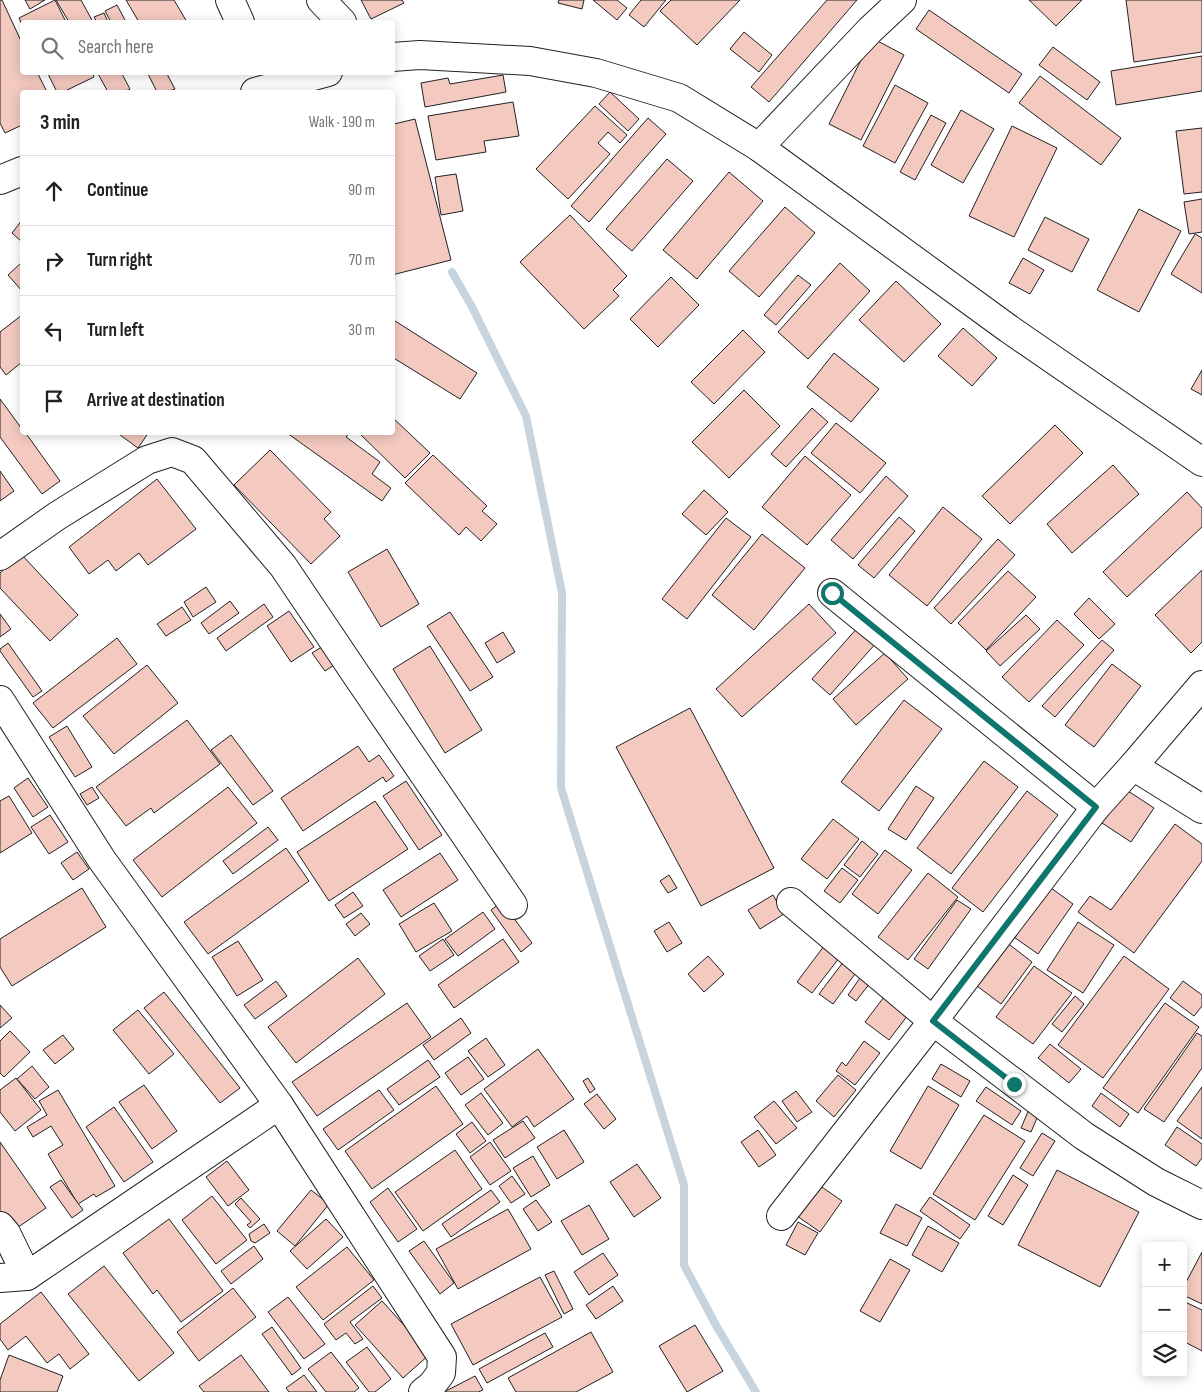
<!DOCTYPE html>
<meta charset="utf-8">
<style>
:root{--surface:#fff;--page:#f2f2f2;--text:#222;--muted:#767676;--line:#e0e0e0}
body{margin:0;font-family:"Sofia Sans Condensed",sans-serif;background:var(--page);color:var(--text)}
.controls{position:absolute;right:15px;bottom:15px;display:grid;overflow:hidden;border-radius:5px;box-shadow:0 2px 12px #0003}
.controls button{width:45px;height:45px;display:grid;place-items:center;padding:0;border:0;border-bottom:1px solid var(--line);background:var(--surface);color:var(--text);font:25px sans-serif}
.stop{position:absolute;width:15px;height:15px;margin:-11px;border:4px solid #0f766e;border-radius:50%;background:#fff}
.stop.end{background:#0f766e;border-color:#fff;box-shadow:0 1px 5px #0008}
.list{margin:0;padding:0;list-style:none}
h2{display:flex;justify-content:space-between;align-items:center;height:65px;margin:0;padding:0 20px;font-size:21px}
h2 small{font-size:16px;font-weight:400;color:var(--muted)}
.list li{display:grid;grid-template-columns:32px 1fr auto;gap:15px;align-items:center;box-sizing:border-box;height:70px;padding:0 20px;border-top:1px solid var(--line)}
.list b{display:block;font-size:19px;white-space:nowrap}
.list em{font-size:16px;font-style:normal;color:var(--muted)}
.icon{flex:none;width:28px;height:28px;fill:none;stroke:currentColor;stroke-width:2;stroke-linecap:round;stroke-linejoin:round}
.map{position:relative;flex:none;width:1202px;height:1392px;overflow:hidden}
.search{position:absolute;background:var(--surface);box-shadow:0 2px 12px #0003;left:20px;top:20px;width:375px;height:55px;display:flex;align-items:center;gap:12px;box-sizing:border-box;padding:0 18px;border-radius:5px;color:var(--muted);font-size:19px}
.panel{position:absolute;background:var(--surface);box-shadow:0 2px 12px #0003;left:20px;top:90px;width:375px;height:345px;border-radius:5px}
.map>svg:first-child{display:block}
</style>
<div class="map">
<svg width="1202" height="1392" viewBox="0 0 1202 1392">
<rect width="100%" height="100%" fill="#fff"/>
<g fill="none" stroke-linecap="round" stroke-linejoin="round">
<!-- stream -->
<path stroke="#c7d3dd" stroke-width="8" d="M452 272 471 305 526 416 562 593 561 788 684 1185V1265L717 1327 756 1392"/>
</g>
<!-- building -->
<g fill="#f3c9c0" stroke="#222">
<path d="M0 0H2L22 43V72H37L47 92H22V125L5 133 0 123Z"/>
<path d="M25 0H45L30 9Z"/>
<path d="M55 0 66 22H22V25L19 18Z"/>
<path d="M56 0H81L93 22H69Z"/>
<path d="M126 0H174L187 22H139Z"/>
<path d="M361 0H402L404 3 371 19Z"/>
<path d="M559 0H584L582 9 558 3Z"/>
<path d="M593 0H617L627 8 617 20Z"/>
<path d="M641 0H666L644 27 629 15Z"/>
<path d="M671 0H740L697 45 660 11Z"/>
<path d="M827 0H857L769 102 751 87Z"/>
<path d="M1029 0H1082L1056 26Z"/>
<path d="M1126 0H1202V52L1134 62Z"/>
<path d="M117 5 126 22H111L105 11Z"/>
<path d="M929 10 1022 74 1009 93 916 29Z"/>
<path d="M104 13 108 22H97L94 17Z"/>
<path d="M744 32 772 55 759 72 730 49Z"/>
<path d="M872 38 904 55 861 140 829 124Z"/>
<path d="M1053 47 1100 82 1087 100 1039 65Z"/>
<path d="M1202 56V91L1116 105 1111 71Z"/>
<path d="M47 72H92L94 77 63 92H57Z"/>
<path d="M97 72H121L130 89 124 92H108Z"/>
<path d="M147 72H166L175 89 167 92H157Z"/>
<path d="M503 75 506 92 425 107 421 83 448 78 450 84Z"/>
<path d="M1040 76 1121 138 1101 165 1019 103Z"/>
<path d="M895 85 928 103 895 163 863 146Z"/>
<path d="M610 92 639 119 628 131 599 104Z"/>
<path d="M513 102 519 136 484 141 486 152 436 160 428 116Z"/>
<path d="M595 106 627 135 620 143 608 132 598 143 610 154 568 199 536 169Z"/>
<path d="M961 110 994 129 963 183 931 165Z"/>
<path d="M931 115 946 123 915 180 900 172Z"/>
<path d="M648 118 666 134 589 222 571 206Z"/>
<path d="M392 119 394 124 415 119 451 260 392 275Z"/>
<path d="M1012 126 1057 148 1014 237 969 216Z"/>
<path d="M1202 128V192L1184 194 1176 131Z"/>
<path d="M667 159 693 181 632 251 606 229Z"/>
<path d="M729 172 763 201 697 279 663 250Z"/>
<path d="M456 174 463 211 441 215 435 177Z"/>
<path d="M1202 199V232L1189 234 1184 202Z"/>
<path d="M785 207 815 233 759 297 729 271Z"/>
<path d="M1139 209 1181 231 1139 312 1097 290Z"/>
<path d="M570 215 627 276 613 290 619 296 584 329 520 262Z"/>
<path d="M1045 217 1089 239 1072 272 1028 250Z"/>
<path d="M22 220V242L12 233Z"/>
<path d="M1195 234 1202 238V293L1171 274Z"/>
<path d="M1023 258 1044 270 1030 294 1009 283Z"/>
<path d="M22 262V291L8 275Z"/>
<path d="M840 263 870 291 808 359 778 332Z"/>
<path d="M798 275 811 285 776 325 764 315Z"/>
<path d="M671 277 699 305 658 347 630 319Z"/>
<path d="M896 281 941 324 904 362 859 320Z"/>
<path d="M22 315V362L6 375 0 367V332Z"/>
<path d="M392 319 477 373 460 399 392 357Z"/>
<path d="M963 328 997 358 972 386 938 356Z"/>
<path d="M743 330 765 352 714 404 691 382Z"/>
<path d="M834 353 879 389 851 422 807 387Z"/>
<path d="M1202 370V395L1191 389Z"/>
<path d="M744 390 780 426 729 478 692 442Z"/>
<path d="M0 399 22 429V432H25L60 481 42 494 0 437Z"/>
<path d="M812 408 828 422 786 467 771 454Z"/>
<path d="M392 417 430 453 405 478 358 432H392Z"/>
<path d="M836 423 886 463 860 493 811 453Z"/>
<path d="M1055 425 1083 453 1010 524 982 496Z"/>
<path d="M116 432H149L138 448Z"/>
<path d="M350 432 346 437 380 462 372 474 391 488 382 501 287 433Z"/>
<path d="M270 450 331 512 324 519 340 536 311 564 234 485Z"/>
<path d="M433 455 487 506 482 511 497 524 481 541 466 527 459 535 405 483Z"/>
<path d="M805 456 851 495 807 545 762 507Z"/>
<path d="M1113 465 1139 494 1072 553 1047 524Z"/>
<path d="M0 471 14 491 0 501Z"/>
<path d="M886 476 908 496 853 559 831 540Z"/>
<path d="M157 479 196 529 148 565 139 553 116 571 108 560 89 574 69 547Z"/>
<path d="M704 490 728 512 706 535 682 514Z"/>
<path d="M1187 492 1202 508V527L1127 597 1103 572Z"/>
<path d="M943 507 982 539 927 606 889 575Z"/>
<path d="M899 517 915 531 874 578 858 565Z"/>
<path d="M726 518 751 537 687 619 662 599Z"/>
<path d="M762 534 805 568 754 630 712 595Z"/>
<path d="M998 539 1015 555 951 624 934 608Z"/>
<path d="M387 549 419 604 381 627 348 572Z"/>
<path d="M21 554 78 615 50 641 0 588V573Z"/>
<path d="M1202 570V642L1191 653 1155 615Z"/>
<path d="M1008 571 1036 597 986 650 958 623Z"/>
<path d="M206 587 216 602 193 617 184 602Z"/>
<path d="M1089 598 1115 624 1099 639 1074 614Z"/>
<path d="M230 601 239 613 209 634 201 623Z"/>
<path d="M264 604 273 617 226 651 217 638Z"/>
<path d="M809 604 836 633 742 717 716 689Z"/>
<path d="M182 607 191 620 166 636 157 624Z"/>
<path d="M289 611 314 647 291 662 267 626Z"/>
<path d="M450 612 493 677 470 691 427 626Z"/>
<path d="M0 614 11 629 0 637Z"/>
<path d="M1026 615 1040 629 1000 666 986 651Z"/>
<path d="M1057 620 1084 645 1029 702 1002 677Z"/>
<path d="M859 626 877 642 830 695 812 679Z"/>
<path d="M503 632 515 652 497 663 485 643Z"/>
<path d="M117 638 137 664 53 728 33 703Z"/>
<path d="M1102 640 1114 650 1055 717 1042 706Z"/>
<path d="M8 643 42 691 33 697 0 651V649Z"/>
<path d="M325 645 337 663 325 671 312 653Z"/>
<path d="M430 646 482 730 445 753 393 669Z"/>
<path d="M885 653 908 679 856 725 833 699Z"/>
<path d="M1112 664 1141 686 1094 747 1065 725Z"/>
<path d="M147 665 178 703 114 754 83 716Z"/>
<path d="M904 700 942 729 879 811 841 782Z"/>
<path d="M690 708 774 868 701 906 616 747Z"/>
<path d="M187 720 220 764 154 813 151 808 126 826 96 787Z"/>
<path d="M67 726 92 767 75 777 49 737Z"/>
<path d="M231 735 273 791 253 805 211 750Z"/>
<path d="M358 746 369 762 379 755 394 776 386 782 383 777 303 831 281 798Z"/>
<path d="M984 761 1018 787 951 874 917 848Z"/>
<path d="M28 778 48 807 33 817 14 788Z"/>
<path d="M406 781 442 835 419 850 383 796Z"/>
<path d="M916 786 934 798 906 840 888 829Z"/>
<path d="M92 787 99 798 87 805 80 794Z"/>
<path d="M228 787 257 823 162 897 133 860Z"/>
<path d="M1122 787 1154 808 1131 842 1099 821Z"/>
<path d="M1027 791 1058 815 983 912 952 888Z"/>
<path d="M9 796 32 833 0 853V801Z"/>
<path d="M375 801 408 849 329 901 297 852Z"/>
<path d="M50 815 68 842 49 854 31 827Z"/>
<path d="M833 819 859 839 827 879 801 859Z"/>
<path d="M1175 824 1202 844V861L1134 953 1078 912 1090 896 1111 910Z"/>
<path d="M268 827 278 840 233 874 223 861Z"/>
<path d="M862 841 878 854 860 877 844 865Z"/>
<path d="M286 848 309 881 208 954 184 922Z"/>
<path d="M885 850 912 870 878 914 852 894Z"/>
<path d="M77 852 89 869 73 880 61 863Z"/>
<path d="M440 853 458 880 401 917 383 890Z"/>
<path d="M842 868 858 880 840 903 824 891Z"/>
<path d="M928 873 958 897 908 960 878 937Z"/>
<path d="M669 875 677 888 668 893 660 881Z"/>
<path d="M1047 885 1073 904 1038 954 1011 935Z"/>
<path d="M82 888 106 927 12 986 0 967V939Z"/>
<path d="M353 892 363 906 344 918 335 905Z"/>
<path d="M773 895 784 914 760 929 748 910Z"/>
<path d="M957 900 971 909 928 969 914 959Z"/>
<path d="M502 902 532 943 521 952 491 910Z"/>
<path d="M434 903 452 931 416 952 399 924Z"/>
<path d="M483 912 495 929 458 956 445 939Z"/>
<path d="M361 913 370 924 355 936 346 924Z"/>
<path d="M669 922 682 943 667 952 654 931Z"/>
<path d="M1078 922 1114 945 1083 993 1047 970Z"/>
<path d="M1001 938 1032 962 1001 1004 969 980Z"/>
<path d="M443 939 454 955 430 971 419 956Z"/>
<path d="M503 939 519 962 454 1008 438 985Z"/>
<path d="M238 941 263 980 237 996 212 957Z"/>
<path d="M827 942 843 953 812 993 797 982Z"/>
<path d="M708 956 724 974 704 992 688 974Z"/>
<path d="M1124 956 1169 989 1103 1078 1058 1045Z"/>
<path d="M847 957 860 967 833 1004 819 994Z"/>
<path d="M358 958 385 994 296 1063 268 1027Z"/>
<path d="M1034 966 1072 993 1033 1044 996 1017Z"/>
<path d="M865 971 874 978 856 1001 848 995Z"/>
<path d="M276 981 287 996 255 1019 244 1005Z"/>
<path d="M1183 981 1202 995V1006L1194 1016 1170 998Z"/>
<path d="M164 992 240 1088 220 1103 144 1008Z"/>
<path d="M1075 996 1084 1004 1062 1032 1052 1024Z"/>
<path d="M884 997 908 1015 889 1040 865 1022Z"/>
<path d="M407 1003 431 1037 317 1116 292 1082Z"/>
<path d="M1165 1003 1199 1027 1138 1113 1103 1088Z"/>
<path d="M0 1005 12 1018 0 1028Z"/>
<path d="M138 1010 174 1054 149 1074 113 1030Z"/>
<path d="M461 1018 471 1033 434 1060 423 1045Z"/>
<path d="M10 1031 30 1052 4 1077 0 1073V1041Z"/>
<path d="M1197 1033 1202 1036V1068L1164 1122 1144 1109Z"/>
<path d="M63 1035 74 1049 55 1064 43 1050Z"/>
<path d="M486 1038 505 1065 488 1077 468 1051Z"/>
<path d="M864 1041 880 1053 855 1085 836 1071 842 1062 846 1066Z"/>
<path d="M1050 1044 1081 1069 1069 1083 1038 1058Z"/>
<path d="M538 1049 574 1099 534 1127 527 1116 512 1127 484 1089Z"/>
<path d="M468 1057 484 1079 461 1095 445 1073Z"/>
<path d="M428 1060 440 1077 399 1105 387 1089Z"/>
<path d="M941 1064 970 1081 961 1097 932 1079Z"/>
<path d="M32 1066 49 1087 35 1099 17 1079Z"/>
<path d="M838 1075 856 1090 834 1117 816 1101Z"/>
<path d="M16 1078 41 1110 15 1131 0 1112V1090Z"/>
<path d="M588 1078 595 1089 590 1093 583 1081Z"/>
<path d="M144 1085 177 1131 152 1149 119 1102Z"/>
<path d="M436 1086 463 1124 372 1189 345 1151Z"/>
<path d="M928 1086 959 1105 921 1169 890 1151Z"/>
<path d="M986 1087 1021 1111 1012 1125 976 1101Z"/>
<path d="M1202 1087V1139L1177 1121Z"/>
<path d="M58 1090 115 1186 96 1197 94 1194 78 1204 48 1154 63 1145 51 1126 33 1137 27 1127 47 1115 39 1101Z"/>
<path d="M379 1090 394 1110 338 1150 323 1129Z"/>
<path d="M796 1091 812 1112 797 1122 782 1101Z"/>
<path d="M481 1093 503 1123 488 1135 465 1105Z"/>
<path d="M1101 1093 1129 1114 1120 1127 1092 1106Z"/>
<path d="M597 1094 616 1119 604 1129 584 1104Z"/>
<path d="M774 1101 797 1128 776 1144 754 1117Z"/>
<path d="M114 1107 153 1162 124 1182 86 1127Z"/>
<path d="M1030 1107 1040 1111 1031 1132 1021 1128Z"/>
<path d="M984 1115 1025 1141 975 1220 933 1194Z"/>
<path d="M523 1121 535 1138 505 1158 493 1140Z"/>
<path d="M472 1122 486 1141 470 1153 456 1134Z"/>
<path d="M1177 1127 1202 1144V1158L1196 1166 1165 1145Z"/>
<path d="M564 1130 584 1162 557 1179 537 1147Z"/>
<path d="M758 1130 776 1155 759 1167 741 1142Z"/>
<path d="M1042 1133 1055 1141 1033 1176 1020 1168Z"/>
<path d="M0 1142 46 1208 11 1232 0 1216Z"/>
<path d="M490 1142 511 1171 490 1185 470 1157Z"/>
<path d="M455 1150 482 1189 423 1231 395 1192Z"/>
<path d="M533 1156 550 1185 531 1197 513 1168Z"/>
<path d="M227 1161 249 1190 228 1206 206 1177Z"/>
<path d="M637 1164 661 1198 634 1217 610 1182Z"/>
<path d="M1057 1170 1139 1212 1100 1287 1018 1245Z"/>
<path d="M1013 1175 1028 1185 1003 1225 988 1216Z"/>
<path d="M512 1176 525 1194 511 1203 499 1186Z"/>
<path d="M61 1180 83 1210 72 1218 50 1187Z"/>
<path d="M819 1185 842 1201 820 1232 797 1216Z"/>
<path d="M388 1188 417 1229 398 1242 370 1202Z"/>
<path d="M311 1190 329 1204 295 1246 277 1231Z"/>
<path d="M491 1190 500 1202 451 1237 442 1224Z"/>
<path d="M212 1196 247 1240 216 1264 182 1220Z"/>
<path d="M930 1197 970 1225 960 1239 920 1211Z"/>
<path d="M241 1198 260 1219 250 1228 247 1225 251 1222 235 1204Z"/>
<path d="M536 1200 552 1222 538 1231 523 1209Z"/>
<path d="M896 1204 922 1218 907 1246 880 1233Z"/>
<path d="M589 1205 609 1239 582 1255 561 1221Z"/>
<path d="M508 1209 531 1249 458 1289 436 1249Z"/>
<path d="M169 1219 223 1291 181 1322 157 1290 153 1294 123 1253Z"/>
<path d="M326 1219 343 1237 307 1269 290 1251Z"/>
<path d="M798 1222 818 1233 805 1255 786 1245Z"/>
<path d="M264 1224 270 1233 255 1243 251 1241 249 1234Z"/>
<path d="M928 1226 959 1243 942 1272 912 1255Z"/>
<path d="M424 1241 454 1283 440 1294 409 1251Z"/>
<path d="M254 1246 263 1259 231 1284 221 1271Z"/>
<path d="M347 1247 374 1280 323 1320 296 1287Z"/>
<path d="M1202 1252V1304L1183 1295V1288Z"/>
<path d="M603 1253 618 1275 589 1295 574 1272Z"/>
<path d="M890 1259 910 1270 880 1322 860 1311Z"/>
<path d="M104 1266 174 1353 139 1381 68 1294Z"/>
<path d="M554 1271 573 1309 564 1314 545 1275Z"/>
<path d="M540 1277 562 1317 473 1365 451 1324Z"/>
<path d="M373 1286 382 1298 350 1322 363 1339 355 1344 346 1333 336 1340 324 1324Z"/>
<path d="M613 1286 623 1301 596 1319 586 1305Z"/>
<path d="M233 1288 256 1317 199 1361 177 1332Z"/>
<path d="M41 1292 89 1354 70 1369 59 1354 47 1363 26 1336 8 1350 0 1339V1324Z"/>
<path d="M288 1297 325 1344 304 1359 268 1312Z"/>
<path d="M382 1301 430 1354 403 1378 355 1325Z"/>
<path d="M1183 1301 1202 1310V1351L1183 1341Z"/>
<path d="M695 1325 723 1371 687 1392 659 1346Z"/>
<path d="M272 1327 301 1368 292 1375 262 1334Z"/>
<path d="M591 1332 613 1372 576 1392H516L508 1378Z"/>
<path d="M545 1333 553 1347 487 1383 479 1369Z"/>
<path d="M367 1347 391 1379 375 1392H369L346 1362Z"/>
<path d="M331 1352 359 1388 354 1392H326L308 1369Z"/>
<path d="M9 1355 63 1376 57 1392H0V1380Z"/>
<path d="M241 1355 269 1392H204L199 1386Z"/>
<path d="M304 1375 317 1392H289L286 1388Z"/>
<path d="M475 1376 483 1390 478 1392H444Z"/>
</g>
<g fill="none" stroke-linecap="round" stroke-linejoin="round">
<!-- minor casing -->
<g stroke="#222" stroke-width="30">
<g id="minor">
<path d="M230 0 240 22"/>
<path d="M321 0 342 22"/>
<path d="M759 147 870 30 902 0"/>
<path d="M0 556 57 516 147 460 172 452 193 460 283 566 357 676 513 905"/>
<path d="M832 593 1096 807"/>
<path d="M0 700 102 860 279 1105 442 1357 441 1373 432 1385 423 1392"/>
<path d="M1133 766 1202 809"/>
<path d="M791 902 933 1021 1084 1136 1156 1182 1202 1205"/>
<path d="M781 1216 933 1021 1096 807 1133 766 1202 685"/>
<path d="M0 1226 6 1233 27 1276"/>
<path d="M0 1278 27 1276 279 1105"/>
</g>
</g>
<!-- major casing -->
<g stroke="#222" stroke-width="30">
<g id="major">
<path d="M392 57 420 55 530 61 596 73 679 98 759 147 1009 329 1202 462"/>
<path d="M255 92 328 72"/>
<path d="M0 180 22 171"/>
</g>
</g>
<!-- minor -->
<use href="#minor" stroke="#fff" stroke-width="28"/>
<!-- major -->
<use href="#major" stroke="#fff" stroke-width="28"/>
</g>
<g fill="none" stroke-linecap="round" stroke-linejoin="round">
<!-- route -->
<path stroke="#0f766e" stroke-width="6" d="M832 593 1096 807 933 1021 1014 1084"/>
</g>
</svg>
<div class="controls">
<button>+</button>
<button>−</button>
<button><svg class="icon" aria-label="layers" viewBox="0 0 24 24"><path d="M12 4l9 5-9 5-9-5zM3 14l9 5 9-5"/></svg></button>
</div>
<div class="stop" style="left:832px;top:593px"></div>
<div class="stop end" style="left:1014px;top:1084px"></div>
<div class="search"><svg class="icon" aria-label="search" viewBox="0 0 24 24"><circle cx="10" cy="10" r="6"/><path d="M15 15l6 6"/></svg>Search here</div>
<section class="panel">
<h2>3 min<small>Walk · 190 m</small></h2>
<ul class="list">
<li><svg class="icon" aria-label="ahead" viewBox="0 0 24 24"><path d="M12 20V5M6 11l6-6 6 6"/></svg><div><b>Continue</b></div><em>90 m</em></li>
<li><svg class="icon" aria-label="right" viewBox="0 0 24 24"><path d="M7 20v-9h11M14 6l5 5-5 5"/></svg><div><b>Turn right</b></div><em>70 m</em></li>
<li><svg class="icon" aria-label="left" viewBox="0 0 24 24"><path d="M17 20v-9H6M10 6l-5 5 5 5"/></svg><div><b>Turn left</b></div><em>30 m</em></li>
<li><svg class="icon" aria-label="arrive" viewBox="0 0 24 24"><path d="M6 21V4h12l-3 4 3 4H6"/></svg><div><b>Arrive at destination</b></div></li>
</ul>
</section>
</div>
